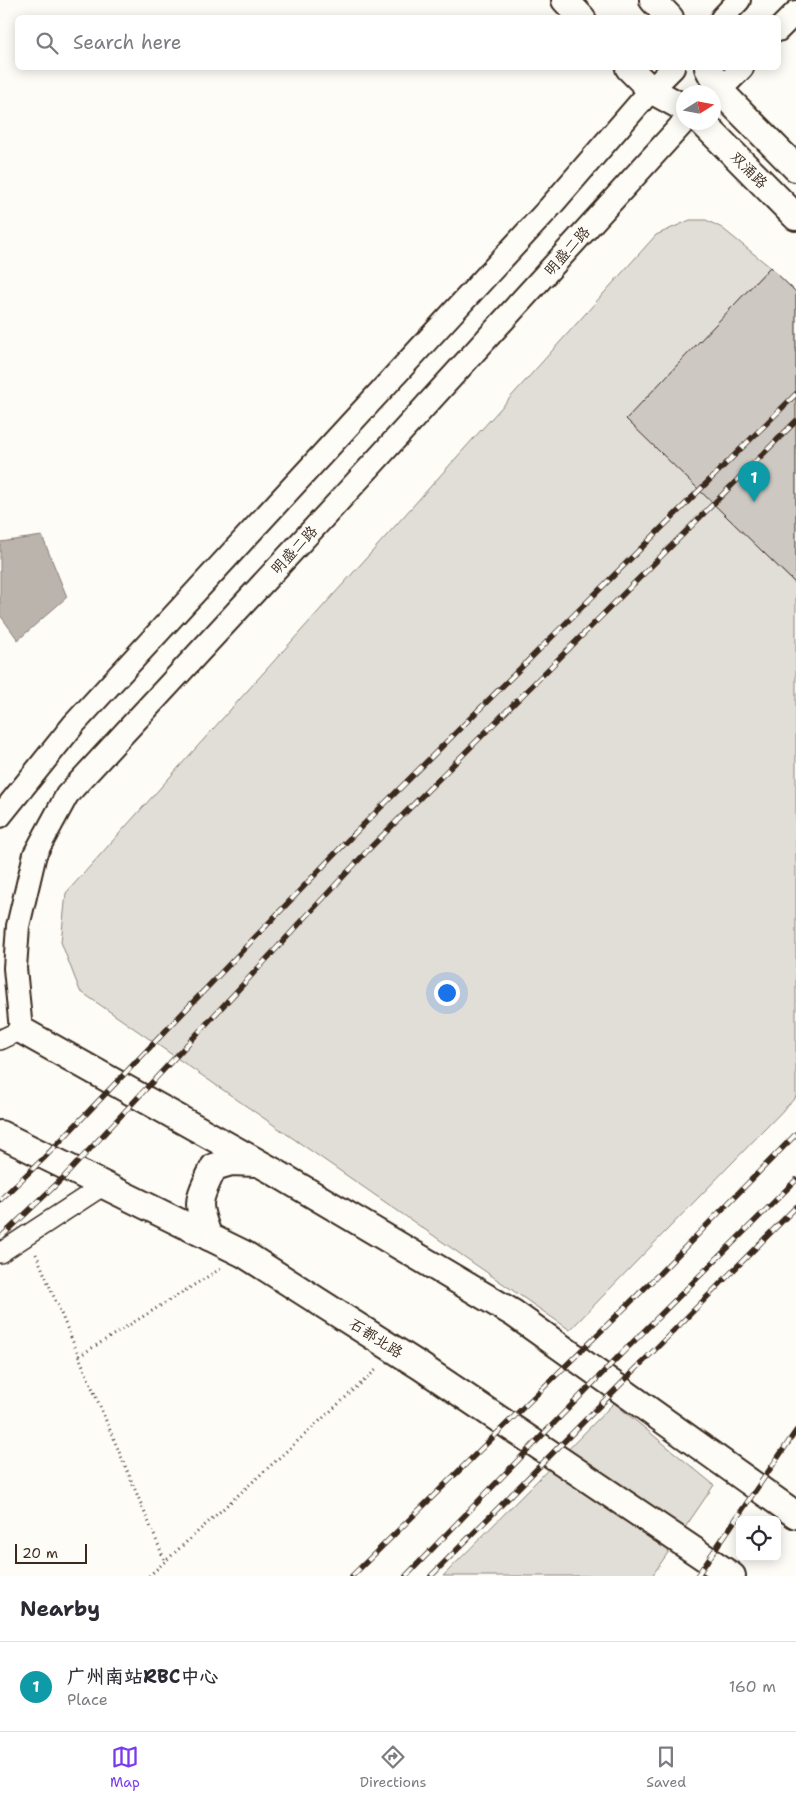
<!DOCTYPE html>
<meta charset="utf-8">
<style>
:root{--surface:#fff;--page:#f2f2f3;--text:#2b2b33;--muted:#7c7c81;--line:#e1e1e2;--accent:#7c3aed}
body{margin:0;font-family:"Shantell Sans","LXGW WenKai TC",sans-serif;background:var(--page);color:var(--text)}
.controls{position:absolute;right:15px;bottom:15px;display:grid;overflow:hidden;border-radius:8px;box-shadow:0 2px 12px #0003}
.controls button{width:45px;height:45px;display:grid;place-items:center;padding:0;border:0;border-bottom:1px solid var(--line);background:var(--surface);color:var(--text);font:25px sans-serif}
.compass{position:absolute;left:676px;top:85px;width:45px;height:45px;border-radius:50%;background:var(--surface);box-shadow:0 2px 12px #0003;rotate:79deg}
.scale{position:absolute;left:15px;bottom:12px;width:72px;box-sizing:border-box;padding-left:5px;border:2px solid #3b2a1e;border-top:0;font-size:14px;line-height:18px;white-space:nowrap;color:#3b2a1e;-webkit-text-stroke:4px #fdfcf7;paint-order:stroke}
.you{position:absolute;left:446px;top:992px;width:18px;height:18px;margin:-12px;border:4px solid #fff;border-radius:50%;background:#1a73e8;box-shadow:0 0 0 8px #1a73e833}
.badge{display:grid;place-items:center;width:32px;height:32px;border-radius:50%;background:var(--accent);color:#fff;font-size:16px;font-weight:700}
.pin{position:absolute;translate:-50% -41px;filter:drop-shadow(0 1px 2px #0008)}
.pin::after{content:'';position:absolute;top:26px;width:18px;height:15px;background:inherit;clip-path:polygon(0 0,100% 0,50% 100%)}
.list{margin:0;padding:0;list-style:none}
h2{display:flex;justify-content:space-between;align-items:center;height:65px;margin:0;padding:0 20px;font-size:21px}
h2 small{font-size:16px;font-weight:400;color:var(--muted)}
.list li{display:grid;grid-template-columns:32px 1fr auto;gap:15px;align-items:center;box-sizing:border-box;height:90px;padding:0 20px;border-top:1px solid var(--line)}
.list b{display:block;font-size:19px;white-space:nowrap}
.list p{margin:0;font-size:16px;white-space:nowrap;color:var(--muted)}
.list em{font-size:16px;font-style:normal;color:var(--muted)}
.icon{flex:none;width:28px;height:28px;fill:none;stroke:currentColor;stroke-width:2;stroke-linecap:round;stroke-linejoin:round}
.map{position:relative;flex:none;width:796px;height:1576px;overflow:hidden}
.search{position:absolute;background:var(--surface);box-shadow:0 2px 12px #0003;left:15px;right:15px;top:15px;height:55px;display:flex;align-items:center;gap:12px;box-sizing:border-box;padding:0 18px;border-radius:8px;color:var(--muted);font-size:19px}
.sheet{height:155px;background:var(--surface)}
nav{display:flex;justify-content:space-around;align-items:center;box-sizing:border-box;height:70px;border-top:1px solid var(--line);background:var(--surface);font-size:14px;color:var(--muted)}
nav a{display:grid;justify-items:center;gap:2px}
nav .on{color:var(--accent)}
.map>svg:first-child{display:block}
</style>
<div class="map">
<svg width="796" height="1576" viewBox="0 0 796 1576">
<rect width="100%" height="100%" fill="#fdfcf7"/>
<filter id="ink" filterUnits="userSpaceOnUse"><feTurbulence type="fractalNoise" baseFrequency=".02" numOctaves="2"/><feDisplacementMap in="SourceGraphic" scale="10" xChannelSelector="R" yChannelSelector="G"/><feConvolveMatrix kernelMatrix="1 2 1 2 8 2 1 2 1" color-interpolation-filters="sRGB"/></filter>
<g filter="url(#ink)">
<!-- green -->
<g fill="#e1ded7" stroke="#8e847a">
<path d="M690 220H706L722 228 770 267 627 419 796 584V1097L570 1330 80 991 61 942 66 893 656 235Z"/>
<path d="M614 1403 714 1485 652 1576H443Z"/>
</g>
<!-- water -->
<path fill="#bbb4ad" stroke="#887d74" d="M42 536 67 597 18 640 0 615V542Z"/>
<!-- building -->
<path fill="#cdc8c2" stroke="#3b2a1e" d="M770 267 796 292V584L626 419Z"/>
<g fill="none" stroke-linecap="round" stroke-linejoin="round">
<!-- minor casing -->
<g stroke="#3b2a1e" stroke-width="22">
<g id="minor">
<path d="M0 1040 21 1030"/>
<path d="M0 1253 104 1185"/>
</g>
</g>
<!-- tertiary casing -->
<g stroke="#3b2a1e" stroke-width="26">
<g id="tertiary">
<path d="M722 18 739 0"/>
<path d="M778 30 796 12"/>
<path d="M714 96 742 68"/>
<path d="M0 816 74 724 550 207 651 90 673 68"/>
<path d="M21 1030 15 968 18 926 35 854 67 795 338 502 684 122"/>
</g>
</g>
<!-- secondary casing -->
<g stroke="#3b2a1e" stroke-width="30">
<g id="secondary">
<path d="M565 0 582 18"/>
<path d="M653 0 670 18"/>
<path d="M629 68 651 90 684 108"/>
<path d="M708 68 720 91 796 168"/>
<path d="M702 122 796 217"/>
<path d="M21 1030 273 1171 513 1313 796 1515"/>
<path d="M0 1134 244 1254 420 1366 732 1576"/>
<path d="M209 1237C195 1202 198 1200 214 1167L231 1162 256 1163"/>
</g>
</g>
<!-- path -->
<g stroke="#3b2a1e" stroke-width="3" stroke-dasharray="1 4" stroke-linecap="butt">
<path d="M36 1254 165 1561"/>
<path d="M79 1356 220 1269"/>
<path d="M149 1576 378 1368"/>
</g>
<!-- minor -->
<use href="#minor" stroke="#fdfcf7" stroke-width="19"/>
<!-- tertiary -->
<use href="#tertiary" stroke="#fdfcf7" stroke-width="22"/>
<!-- secondary -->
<use href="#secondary" stroke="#fdfcf7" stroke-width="26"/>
<!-- rail casing -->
<g stroke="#3b2a1e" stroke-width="5.5">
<g id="rail">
<path d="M0 1200 44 1158 351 837 796 394"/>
<path d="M0 1238 63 1178 368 850 796 421"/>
<path d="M352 1576 657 1276 796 1134"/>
<path d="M406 1576 621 1354 796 1180"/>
<path d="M431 1576 796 1207"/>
<path d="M697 1576 796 1431"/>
</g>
</g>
<!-- rail -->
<use href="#rail" stroke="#fdfcf7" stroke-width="4" stroke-dasharray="11" stroke-linecap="butt"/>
</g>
</g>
<g text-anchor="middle" stroke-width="5" stroke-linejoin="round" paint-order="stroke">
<!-- street labels -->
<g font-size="15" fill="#3b2a1e" stroke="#fdfcf7">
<text transform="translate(749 170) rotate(45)" y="5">双涌路</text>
<text transform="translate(567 251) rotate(-48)" y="5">明盛二路</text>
<text transform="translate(294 550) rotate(-47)" y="5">明盛二路</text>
<text transform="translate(376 1338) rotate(32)" y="5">石都北路</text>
</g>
</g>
</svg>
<div class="controls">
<button><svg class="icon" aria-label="locate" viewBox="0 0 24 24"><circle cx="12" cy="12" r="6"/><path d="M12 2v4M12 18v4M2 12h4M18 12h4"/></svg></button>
</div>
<svg class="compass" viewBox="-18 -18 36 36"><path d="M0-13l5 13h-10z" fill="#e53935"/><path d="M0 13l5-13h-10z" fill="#7c7c81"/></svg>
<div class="scale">20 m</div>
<div class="you"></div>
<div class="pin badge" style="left:754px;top:502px;background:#0f9aa8">1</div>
<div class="search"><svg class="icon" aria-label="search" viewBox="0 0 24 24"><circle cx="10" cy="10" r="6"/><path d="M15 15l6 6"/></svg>Search here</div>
</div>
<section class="sheet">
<h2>Nearby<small></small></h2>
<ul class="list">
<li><span class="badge" style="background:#0f9aa8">1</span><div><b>广州南站RBC中心</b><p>Place</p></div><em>160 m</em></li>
</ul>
</section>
<nav>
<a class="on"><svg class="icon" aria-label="map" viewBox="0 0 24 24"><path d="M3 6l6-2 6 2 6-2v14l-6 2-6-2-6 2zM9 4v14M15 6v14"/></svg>Map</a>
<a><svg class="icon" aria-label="directions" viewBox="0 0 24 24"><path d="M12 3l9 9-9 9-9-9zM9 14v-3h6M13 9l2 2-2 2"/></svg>Directions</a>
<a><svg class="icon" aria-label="saved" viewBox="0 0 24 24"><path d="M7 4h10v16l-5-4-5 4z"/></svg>Saved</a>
</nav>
